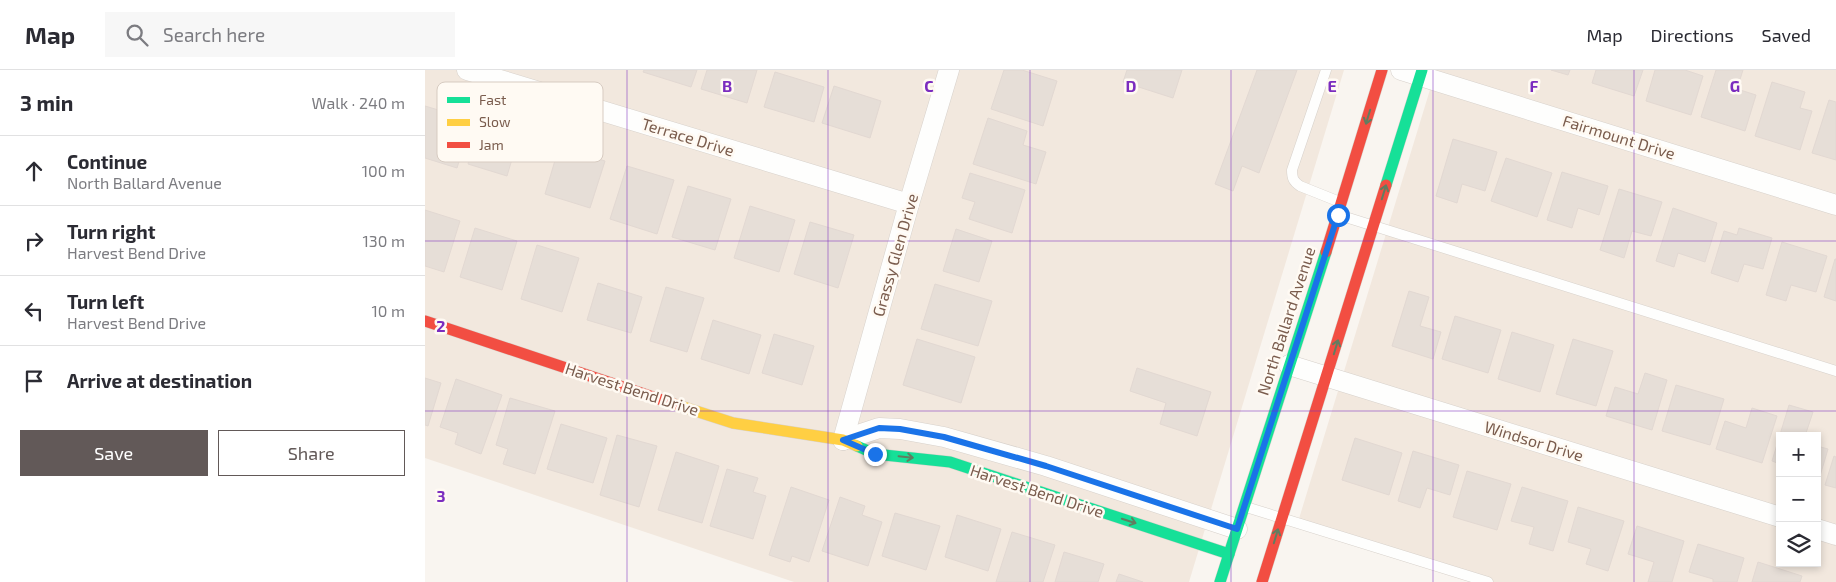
<!DOCTYPE html>
<meta charset="utf-8">
<style>
:root{--surface:#fff;--page:#f7f7f7;--text:#2b2b33;--muted:#7c7c81;--line:#e1e1e2;--accent:#625958}
body{margin:0;font-family:"Exo 2",sans-serif;background:var(--page);color:var(--text)}
.controls{position:absolute;right:15px;bottom:15px;display:grid;overflow:hidden;border-radius:0px;box-shadow:0 2px 8px #0003}
.controls button{width:45px;height:45px;display:grid;place-items:center;padding:0;border:0;border-bottom:1px solid var(--line);background:var(--surface);color:var(--text);font:25px sans-serif}
.stop{position:absolute;width:15px;height:15px;margin:-11px;border:4px solid #1a73e8;border-radius:50%;background:#fff}
.stop.end{background:#1a73e8;border-color:#fff;box-shadow:0 1px 5px #0008}
.list{margin:0;padding:0;list-style:none}
h2{display:flex;justify-content:space-between;align-items:center;height:65px;margin:0;padding:0 20px;font-size:21px}
h2 small{font-size:16px;font-weight:400;color:var(--muted)}
.list li{display:grid;grid-template-columns:32px 1fr auto;gap:15px;align-items:center;box-sizing:border-box;height:70px;padding:0 20px;border-top:1px solid var(--line)}
.list b{display:block;font-size:19px;white-space:nowrap}
.list p{margin:0;font-size:16px;white-space:nowrap;color:var(--muted)}
.list em{font-size:16px;font-style:normal;color:var(--muted)}
.actions{display:flex;gap:10px;padding:15px 20px}
.actions a{flex:1;padding:11px 0;border:1px solid var(--accent);border-radius:0px;text-align:center;font-size:18px;color:var(--accent)}
.actions .main{background:var(--accent);color:#fff}
.icon{flex:none;width:28px;height:28px;fill:none;stroke:currentColor;stroke-width:2;stroke-linecap:round;stroke-linejoin:round}
.map{position:relative;flex:none;width:1411px;height:512px;overflow:hidden}
header{display:flex;align-items:center;gap:30px;box-sizing:border-box;height:70px;padding:0 25px;background:var(--surface);border-bottom:1px solid var(--line)}
header strong{font-size:24px}
nav{display:flex;gap:28px;margin-inline-start:auto;font-size:18px}
.search{width:350px;height:45px;background:var(--page);display:flex;align-items:center;gap:12px;box-sizing:border-box;padding:0 18px;border-radius:0px;color:var(--muted);font-size:19px}
main{display:flex}
aside{flex:1;background:var(--surface)}
.map>svg:first-child{display:block}
</style>
<header>
<strong>Map</strong>
<div class="search"><svg class="icon" aria-label="search" viewBox="0 0 24 24"><circle cx="10" cy="10" r="6"/><path d="M15 15l6 6"/></svg>Search here</div>
<nav><a>Map</a><a>Directions</a><a>Saved</a></nav>
</header>
<main>
<aside>
<h2>3 min<small>Walk · 240 m</small></h2>
<ul class="list">
<li><svg class="icon" aria-label="ahead" viewBox="0 0 24 24"><path d="M12 20V5M6 11l6-6 6 6"/></svg><div><b>Continue</b><p>North Ballard Avenue</p></div><em>100 m</em></li>
<li><svg class="icon" aria-label="right" viewBox="0 0 24 24"><path d="M7 20v-9h11M14 6l5 5-5 5"/></svg><div><b>Turn right</b><p>Harvest Bend Drive</p></div><em>130 m</em></li>
<li><svg class="icon" aria-label="left" viewBox="0 0 24 24"><path d="M17 20v-9H6M10 6l-5 5 5 5"/></svg><div><b>Turn left</b><p>Harvest Bend Drive</p></div><em>10 m</em></li>
<li><svg class="icon" aria-label="arrive" viewBox="0 0 24 24"><path d="M6 21V4h12l-3 4 3 4H6"/></svg><div><b>Arrive at destination</b></div></li>
</ul>
<div class="actions"><a class="main">Save</a><a>Share</a></div>
</aside>
<div class="map">
<svg width="1411" height="512" viewBox="0 0 1411 512">
<rect width="100%" height="100%" fill="#f9f5f0"/>
<!-- residential -->
<g fill="#f2e8de" fill-rule="evenodd">
<path d="M0 0H919L764 512H369L0 388Z"/>
<path d="M1011 0H1411V512H1063L873 452ZM1355 366H1392V493H1355Z"/>
</g>
<!-- building -->
<g fill="#e6ded7" stroke="#e2d8d2">
<path d="M219 0H272L266 17 218 2Z"/>
<path d="M282 0H332L322 33 276 19Z"/>
<path d="M579 0H597L632 11 618 56 566 39Z"/>
<path d="M702 0H757L748 28 698 12Z"/>
<path d="M832 0H872L834 103 817 96 808 121 790 114Z"/>
<path d="M1126 0H1145L1143 5Z"/>
<path d="M1171 0H1218L1209 26 1167 13Z"/>
<path d="M1230 0H1260L1278 6 1266 45 1221 31Z"/>
<path d="M1291 0H1318L1312 19 1331 25 1320 61 1276 47Z"/>
<path d="M350 2 399 17 389 52 339 37Z"/>
<path d="M1347 12 1380 22 1375 38 1387 41 1375 80 1330 66Z"/>
<path d="M409 16 456 31 445 68 397 53Z"/>
<path d="M1404 30 1411 32V90L1387 83Z"/>
<path d="M0 36 47 50 32 98 0 88Z"/>
<path d="M563 48 602 61 598 75 621 82 611 114 548 94Z"/>
<path d="M54 57 93 69 82 106 43 94Z"/>
<path d="M1028 69 1072 82 1060 121 1037 114 1032 133 1011 126Z"/>
<path d="M134 77 180 91 165 138 120 124Z"/>
<path d="M1081 88 1127 103 1112 147 1066 131Z"/>
<path d="M202 96 249 110 232 164 185 149Z"/>
<path d="M1137 102 1183 116 1174 145 1153 138 1147 158 1122 150Z"/>
<path d="M545 103 600 120 587 163 544 149 550 132 537 128Z"/>
<path d="M263 116 306 129 290 180 247 167Z"/>
<path d="M1194 119 1237 132 1226 166 1207 161 1199 188 1175 180Z"/>
<path d="M325 136 370 150 354 202 309 188Z"/>
<path d="M1248 138 1292 153 1280 192 1253 183 1249 197 1231 191Z"/>
<path d="M0 140 35 151 19 202 0 196Z"/>
<path d="M385 152 429 165 413 218 369 204Z"/>
<path d="M50 158 92 171 77 220 35 207Z"/>
<path d="M1314 158 1347 168 1338 199 1319 194 1313 212 1286 203 1299 161 1312 165Z"/>
<path d="M531 159 567 171 554 212 518 201Z"/>
<path d="M1357 172 1402 186 1391 222 1366 215 1361 231 1341 225Z"/>
<path d="M112 175 154 188 137 242 96 229Z"/>
<path d="M1410 189H1411V231L1399 227Z"/>
<path d="M173 213 217 227 206 263 162 250Z"/>
<path d="M510 214 567 231 553 276 496 259Z"/>
<path d="M241 217 279 228 262 282 225 271Z"/>
<path d="M984 221 1004 227 995 256 1016 262 1008 289 967 276Z"/>
<path d="M1030 246 1076 260 1063 303 1017 289Z"/>
<path d="M288 250 336 265 324 304 276 289Z"/>
<path d="M1087 262 1129 275 1115 322 1073 309Z"/>
<path d="M349 264 389 276 377 315 337 303Z"/>
<path d="M492 269 550 287 536 333 478 315Z"/>
<path d="M1148 269 1188 281 1171 336 1131 324Z"/>
<path d="M712 298 786 322 772 366 735 354 741 333 705 321Z"/>
<path d="M1220 303 1242 310 1227 360 1181 346 1190 317 1213 324Z"/>
<path d="M0 308 16 313 3 356 0 355Z"/>
<path d="M31 309 77 325 56 384 30 374 33 363 15 357Z"/>
<path d="M1251 315 1299 329 1285 375 1237 361Z"/>
<path d="M85 328 130 341 110 404 78 394 83 379 71 375Z"/>
<path d="M1364 335 1388 342 1380 366H1355V394L1347 391Z"/>
<path d="M1327 338 1352 346 1337 393 1291 379 1300 351 1321 358Z"/>
<path d="M136 354 182 368 168 413 122 399Z"/>
<path d="M192 365 232 376 214 437 175 425Z"/>
<path d="M930 368 977 383 964 425 917 410Z"/>
<path d="M1392 376 1403 379 1395 406 1392 405Z"/>
<path d="M988 381 1034 395 1025 425 1002 418 995 438 973 431Z"/>
<path d="M251 382 294 396 277 453 233 440Z"/>
<path d="M1409 386 1411 387V418L1400 415Z"/>
<path d="M302 399 333 408 328 422 341 426 328 469 285 456Z"/>
<path d="M1042 401 1086 414 1072 460 1028 447Z"/>
<path d="M366 417 404 430 384 492 367 486 365 492 344 485Z"/>
<path d="M1097 417 1143 431 1128 481 1104 474 1109 457 1086 451Z"/>
<path d="M415 427 440 436 437 445 457 452 443 496 397 481Z"/>
<path d="M1153 437 1199 451 1183 501 1161 494 1166 479 1143 472Z"/>
<path d="M470 443 515 456 501 500 457 486Z"/>
<path d="M532 445 576 459 563 501 520 487Z"/>
<path d="M1212 456 1259 471 1247 512H1223L1229 492 1203 484Z"/>
<path d="M587 462 630 475 618 512H571Z"/>
<path d="M1273 474 1319 488 1312 512H1288V509L1264 502Z"/>
<path d="M639 482 679 494 673 512H630Z"/>
<path d="M1333 492 1377 506 1375 512H1327Z"/>
<path d="M694 504 718 512H691Z"/>
</g>
<g fill="none" stroke-linecap="round" stroke-linejoin="round">
<!-- lane casing -->
<g stroke="#d7d1cb" stroke-width="11">
<g id="lane">
<path d="M901 0 867 100C867 108 868 111 875 116L915 132"/>
<path d="M914 145 1411 301"/>
<path d="M821 437 1063 512"/>
</g>
</g>
<!-- street casing -->
<g stroke="#d7d1cb" stroke-width="21">
<g id="street">
<path d="M42 0 484 134"/>
<path d="M976 0 1411 135"/>
<path d="M864 295 1355 447"/>
<path d="M418 370 454 358 475 359 519 367 621 396 812 459"/>
<path d="M418 370 484 134 524 0"/>
<path d="M1392 459 1411 465"/>
</g>
</g>
<!-- fast casing -->
<g stroke="#d9d2cb" stroke-width="12">
<g id="fast">
<path d="M961 115 997 0"/>
<path d="M432 376 450 384 525 392 804 484"/>
<path d="M795 512 901 182"/>
</g>
</g>
<!-- slow casing -->
<g stroke="#d9d2cb" stroke-width="12">
<path id="slow" d="M249 334 308 353 418 370 432 376"/>
</g>
<!-- jam casing -->
<g stroke="#d9d2cb" stroke-width="12">
<g id="jam">
<path d="M901 182 957 0"/>
<path d="M0 251 249 334"/>
<path d="M837 512 961 115"/>
</g>
</g>
<!-- lane -->
<use href="#lane" stroke="#fefefd" stroke-width="10"/>
<!-- street -->
<use href="#street" stroke="#fefefd" stroke-width="20"/>
<!-- fast -->
<use href="#fast" stroke="#16e098" stroke-width="11"/>
<!-- slow -->
<use href="#slow" stroke="#ffcf43" stroke-width="11"/>
<!-- jam -->
<use href="#jam" stroke="#f24e42" stroke-width="11"/>
</g>
<!-- one-way arrows -->
<defs><path id="oneway-shaft" d="M-6 0H5M1.5-3L5.5 0L1.5 3" fill="none" stroke-width="1.6" stroke-linecap="round" stroke-linejoin="round" transform="scale(1.25)"/></defs>
<g stroke="#617d60">
<use href="#oneway-shaft" transform="translate(943 47) rotate(107)"/>
<use href="#oneway-shaft" transform="translate(959 122) rotate(-73)"/>
<use href="#oneway-shaft" transform="translate(911 277) rotate(-73)"/>
<use href="#oneway-shaft" transform="translate(481 387) rotate(6)"/>
<use href="#oneway-shaft" transform="translate(704 451) rotate(18)"/>
<use href="#oneway-shaft" transform="translate(851 466) rotate(-73)"/>
</g>
<g fill="none" stroke-linecap="round" stroke-linejoin="round">
<!-- route -->
<path stroke="#1a73e8" stroke-width="6" d="M450 384 418 370 454 358 475 359 519 367 621 396 812 459 913 145"/>
</g>
<!-- grid -->
<path fill="none" stroke="#7b2cbf" stroke-width="1" stroke-opacity="0.55" d="M202 0V512M403 0V512M605 0V512M806 0V512M1008 0V512M1209 0V512M0 171H1411M0 341H1411"/>
<g text-anchor="middle" stroke-width="5" stroke-linejoin="round" paint-order="stroke">
<!-- street labels -->
<g font-size="16" fill="#7a5c4d" stroke="#fffaf3">
<text transform="translate(263 67) rotate(17)" y="6">Terrace Drive</text>
<text transform="translate(1194 67) rotate(17)" y="6">Fairmount Drive</text>
<text transform="translate(470 185) rotate(-74)" y="6">Grassy Glen Drive</text>
<text transform="translate(861 251) rotate(-72)" y="6">North Ballard Avenue</text>
<text transform="translate(207 319) rotate(18)" y="6">Harvest Bend Drive</text>
<text transform="translate(1109 371) rotate(17)" y="6">Windsor Drive</text>
<text transform="translate(612 421) rotate(18)" y="6">Harvest Bend Drive</text>
</g>
</g>
<!-- legend -->
<rect x="12" y="12" width="166" height="80" rx="8" fill="#fffaf3" stroke="#d7cbc1" stroke-width="1"/>
<rect x="22" y="27" width="23" height="6" fill="#16e098"/>
<rect x="22" y="49" width="23" height="7" fill="#ffcf43"/>
<rect x="22" y="72" width="23" height="6" fill="#f24e42"/>
<g font-size="14" fill="#7a5c4d">
<text x="54" y="35">Fast</text>
<text x="54" y="57">Slow</text>
<text x="54" y="80">Jam</text>
</g>
<g font-size="16" text-anchor="middle" font-weight="bold" fill="#7b2cbf" stroke="#fffaf3" stroke-width="5" stroke-linejoin="round" paint-order="stroke">
<text x="302" y="22">B</text>
<text x="504" y="22">C</text>
<text x="706" y="22">D</text>
<text x="907" y="22">E</text>
<text x="1109" y="22">F</text>
<text x="1310" y="22">G</text>
<text x="16" y="262">2</text>
<text x="16" y="432">3</text>
</g>
</svg>
<div class="controls">
<button>+</button>
<button>−</button>
<button><svg class="icon" aria-label="layers" viewBox="0 0 24 24"><path d="M12 4l9 5-9 5-9-5zM3 14l9 5 9-5"/></svg></button>
</div>
<div class="stop" style="left:913px;top:145px"></div>
<div class="stop end" style="left:450px;top:384px"></div>
</div>
</main>
